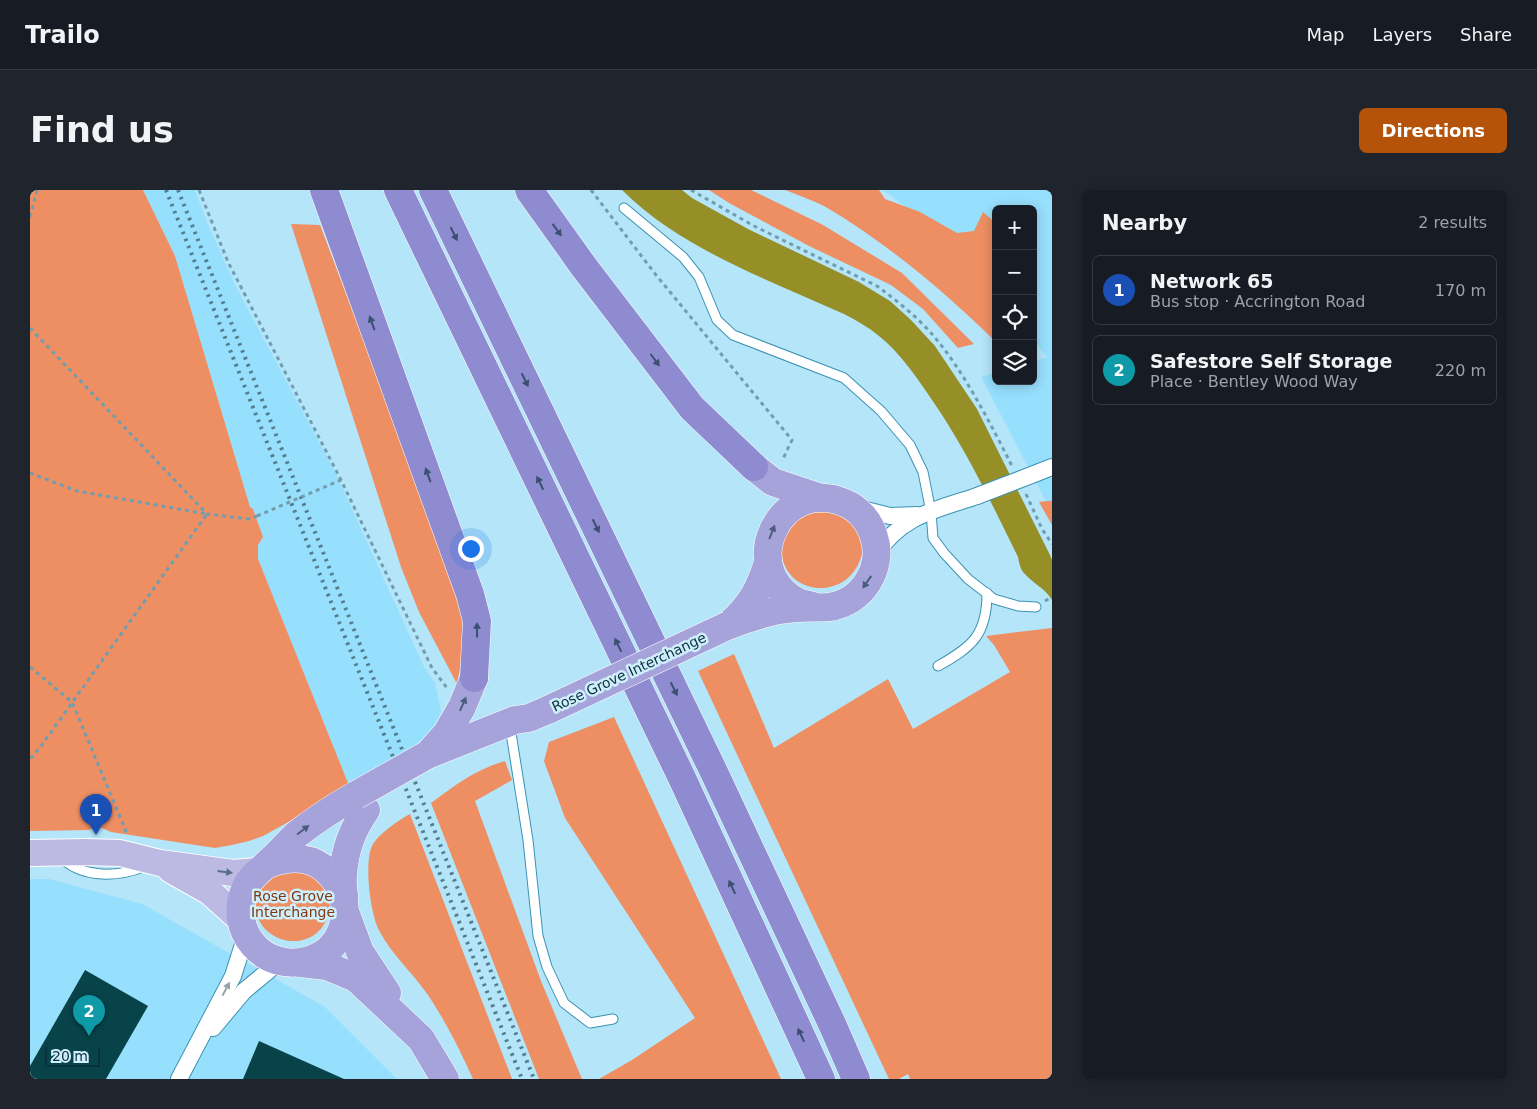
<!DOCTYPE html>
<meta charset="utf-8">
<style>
:root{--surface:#171b24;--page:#20242c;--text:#f1f3f6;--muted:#9ea1a6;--line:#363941;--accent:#b45309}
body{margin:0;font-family:"DejaVu Sans",sans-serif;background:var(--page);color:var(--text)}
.controls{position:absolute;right:15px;top:15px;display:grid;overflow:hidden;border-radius:8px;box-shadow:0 2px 12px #0003}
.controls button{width:45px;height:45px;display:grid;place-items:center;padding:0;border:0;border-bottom:1px solid var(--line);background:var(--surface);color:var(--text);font:25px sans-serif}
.scale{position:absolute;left:15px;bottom:12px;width:55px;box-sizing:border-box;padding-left:5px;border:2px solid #0c313e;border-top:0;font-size:14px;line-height:18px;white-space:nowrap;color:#0c313e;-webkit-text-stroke:4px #d0effd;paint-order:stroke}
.you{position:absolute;left:440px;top:358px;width:18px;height:18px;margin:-12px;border:4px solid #fff;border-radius:50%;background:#1a73e8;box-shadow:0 0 0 8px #1a73e833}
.badge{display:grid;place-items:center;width:32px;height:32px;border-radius:50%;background:var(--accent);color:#fff;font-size:16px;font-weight:700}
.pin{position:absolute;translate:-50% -41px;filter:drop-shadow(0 1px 2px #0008)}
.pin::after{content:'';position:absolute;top:26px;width:18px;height:15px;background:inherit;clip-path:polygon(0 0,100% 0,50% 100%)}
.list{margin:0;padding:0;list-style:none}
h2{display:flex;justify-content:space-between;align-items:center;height:65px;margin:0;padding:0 20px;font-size:21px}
h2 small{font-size:16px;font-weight:400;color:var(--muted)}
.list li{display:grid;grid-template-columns:32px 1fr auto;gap:15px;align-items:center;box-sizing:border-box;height:70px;margin:0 10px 10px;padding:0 10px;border:1px solid var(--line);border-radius:8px}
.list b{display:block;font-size:19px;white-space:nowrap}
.list p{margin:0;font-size:16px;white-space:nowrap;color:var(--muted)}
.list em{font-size:16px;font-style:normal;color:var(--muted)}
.icon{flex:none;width:28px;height:28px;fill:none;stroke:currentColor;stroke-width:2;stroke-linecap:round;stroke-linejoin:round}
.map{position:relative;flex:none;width:1022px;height:889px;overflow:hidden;border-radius:8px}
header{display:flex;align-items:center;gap:30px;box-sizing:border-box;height:70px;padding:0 25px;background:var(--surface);border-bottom:1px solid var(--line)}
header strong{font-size:24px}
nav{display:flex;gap:28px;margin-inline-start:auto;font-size:18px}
.intro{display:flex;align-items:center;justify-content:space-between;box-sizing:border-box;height:120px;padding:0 30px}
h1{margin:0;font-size:35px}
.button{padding:12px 22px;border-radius:8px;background:var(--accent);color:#fff;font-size:18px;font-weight:700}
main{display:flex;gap:30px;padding:0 30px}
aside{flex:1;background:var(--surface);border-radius:8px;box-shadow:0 2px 12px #0003}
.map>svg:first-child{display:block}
</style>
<header>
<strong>Trailo</strong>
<nav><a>Map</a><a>Layers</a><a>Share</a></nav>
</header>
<div class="intro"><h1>Find us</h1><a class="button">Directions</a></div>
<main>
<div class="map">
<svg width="1022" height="889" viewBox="0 0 1022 889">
<rect width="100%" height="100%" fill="#b5e5f9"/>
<!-- built -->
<g fill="#96dffd">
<path d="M113 0H165L177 32 207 99 306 284 394 477 405 493 411 522 403 538 382 561 320 598 228 369V355L233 347 223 319 220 317 145 66Z"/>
<path d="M853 0H1022V311H1016L951 187 966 182V191H1003V171L1017 167 1003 149V19H966V103L926 54Z"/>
<path d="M0 689H19L112 714 295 817 367 889H0Z"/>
</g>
<!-- green -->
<g fill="#ed8f63">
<path d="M0 0H113L145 66 220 317 223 319 233 347 228 355V369L320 598 233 646 219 651 202 655 185 658 81 642 67 636 59 640 0 641Z"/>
<path d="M679 0H721L793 35 872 83 944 154 928 158 893 119 861 95 779 56 699 13Z"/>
<path d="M755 0H849L855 9 890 22 927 43 944 41 953 22 966 33V152C914 101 857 53 794 16 782 10 768 5 755 0Z"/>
<path d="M261 34 290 35 409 350 434 422V457L427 494 389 422 371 377Z"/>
<path d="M1016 311H1022V335L1009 312Z"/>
<path d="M782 318 820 328C824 335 830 344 832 352 834 357 832 365 830 370 815 411 756 406 751 362 751 356 751 348 754 343 757 337 776 323 782 318Z"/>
<path d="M1022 438V889H880L878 884 869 889H859L668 481 704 464 744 558 858 489 883 539 980 482 964 455 956 446Z"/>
<path d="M584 527 751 889H569L602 870 665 828 535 628 514 571 519 552Z"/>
<path d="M475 571 482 590 445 611 511 791 552 889H509L401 613C424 596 446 579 475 571Z"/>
<path d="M380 624 482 889H443C430 860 416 832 398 805 383 783 362 765 350 742 340 725 334 673 342 656 348 644 369 630 380 624Z"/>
<path d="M250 679 286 684C298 702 308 715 293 736 272 766 222 748 226 711 227 705 228 698 232 693 236 688 245 683 250 679Z"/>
</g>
<!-- water -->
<path fill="#968f27" d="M592 0H652L662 8 718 39 829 92 860 111 881 130 905 156 947 219 1020 365 1022 370V410C1014 397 1003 394 993 382 990 378 989 372 988 367 961 312 935 257 900 207 885 185 870 163 849 146 838 137 826 130 814 124 739 90 651 59 592 0Z"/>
<!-- building -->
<g fill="#074349">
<path d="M55 780 118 816 76 889H0V876Z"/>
<path d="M229 851 314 889H213Z"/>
</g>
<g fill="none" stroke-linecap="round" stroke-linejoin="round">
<!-- service casing -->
<g stroke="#3b92b2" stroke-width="11">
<g id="service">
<path d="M594 18 653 67 669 87 687 130 703 145 814 188 851 221 880 255 893 282 901 322 903 348 914 363 938 389 964 409 988 416 1006 417"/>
<path d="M908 476C942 457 957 445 957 403"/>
<path d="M478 536 481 543 498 650 508 746 517 777 534 813 560 833 583 829"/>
<path d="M34 670C55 688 88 687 113 677"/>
</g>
</g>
<!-- minor casing -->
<g stroke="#3b92b2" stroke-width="18">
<g id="minor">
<path d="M999 286 1022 277"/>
<path d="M828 318 860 326 887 325"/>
<path d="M847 363C872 325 906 320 947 306"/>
<path d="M183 838 214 801 249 772"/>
<path d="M149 889 203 786 216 745"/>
</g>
</g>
<!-- primary casing -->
<g stroke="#fff" stroke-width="28">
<g id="primary">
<path d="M0 663 55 662 90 663 130 673 203 683 227 681"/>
<path d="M141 680 180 702 211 730"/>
</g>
</g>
<!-- trunk casing -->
<g stroke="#fff" stroke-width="29">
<g id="trunk">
<path d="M724 277 743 292 791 308"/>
<path d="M700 434C721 415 730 399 738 372"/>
<path d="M699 435C716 429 732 423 750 420 766 417 782 418 799 417 832 413 854 378 844 347 840 332 829 319 815 313 750 285 705 379 768 412 773 414 780 415 786 417"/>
<path d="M400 562 417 543 432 517 444 488"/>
<path d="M397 565 485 530 499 528 520 519"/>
<path d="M326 605C305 617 285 630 266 645 257 654 248 664 239 672 231 680 221 686 216 697 196 740 234 784 280 770 288 767 297 763 302 756 323 732 311 711 313 684 315 659 322 640 336 620"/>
<path d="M238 674C274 661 297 671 314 705"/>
<path d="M316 724 330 762 357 803"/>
<path d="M271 773 297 776 326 788 391 849 415 889"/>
</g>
</g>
<!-- motorway casing -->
<g stroke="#fff" stroke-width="29">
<g id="motorway">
<path d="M294 0 440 404 447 431 444 488"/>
<path d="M368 0 652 588 791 889"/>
<path d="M403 0 682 578 803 836 826 889"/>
<path d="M499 0 554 77 662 218 724 277"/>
</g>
</g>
<!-- path -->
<g stroke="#729dae" stroke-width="3" stroke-dasharray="4 4" stroke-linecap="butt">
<path d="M169 0 198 72 311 290 402 478 417 498"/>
<path d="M561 0 626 85 762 250 752 271"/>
<path d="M661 0 724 36 847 96C866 110 886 126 902 144 934 181 960 233 982 276"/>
<path d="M0 27 7 0"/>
<path d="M0 138 177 324 218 329 227 326"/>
<path d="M0 283 47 301 177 324 11 556 0 569"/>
<path d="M996 304 1012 339 1022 354"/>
<path d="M1015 411 1022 407"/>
<path d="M0 477 42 512 96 641 95 643"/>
</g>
<!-- service -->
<use href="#service" stroke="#fff" stroke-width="9"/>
<!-- minor -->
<use href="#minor" stroke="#fff" stroke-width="16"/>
<!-- primary -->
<use href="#primary" stroke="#bcb9e3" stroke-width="26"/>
<!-- trunk -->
<use href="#trunk" stroke="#a6a2da" stroke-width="28"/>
<!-- motorway -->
<use href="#motorway" stroke="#8f8bd0" stroke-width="28"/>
<!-- rail -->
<g stroke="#547e8e" stroke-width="4" stroke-dasharray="2.5 5" stroke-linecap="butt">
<path d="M136 0 492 889"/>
<path d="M148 0 504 889"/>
</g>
<!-- minor-bridge casing -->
<g stroke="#3b92b2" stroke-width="18" stroke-linecap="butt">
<path id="minor-bridge" d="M947 306 999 286"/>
</g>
<!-- trunk-bridge casing -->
<g stroke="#fff" stroke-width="29" stroke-linecap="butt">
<g id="trunk-bridge">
<path d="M520 519 699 435"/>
<path d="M326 605 397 565"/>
</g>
</g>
<!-- path-bridge -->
<path stroke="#729dae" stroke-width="3" stroke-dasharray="4 4" stroke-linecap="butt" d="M227 326 311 290"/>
<!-- minor-bridge -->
<use href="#minor-bridge" stroke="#fff" stroke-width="16"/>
<!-- trunk-bridge -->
<use href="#trunk-bridge" stroke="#a6a2da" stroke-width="28"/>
</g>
<!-- one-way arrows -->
<defs><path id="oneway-solid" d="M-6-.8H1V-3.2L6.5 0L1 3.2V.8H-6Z" transform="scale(1.25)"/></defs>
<g fill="#3a5071">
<use href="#oneway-solid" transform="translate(527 40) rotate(54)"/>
<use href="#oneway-solid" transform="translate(424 44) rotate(64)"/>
<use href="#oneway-solid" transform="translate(342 133) rotate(-110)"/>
<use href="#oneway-solid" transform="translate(625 170) rotate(53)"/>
<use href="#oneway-solid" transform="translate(495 190) rotate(64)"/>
<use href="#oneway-solid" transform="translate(398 285) rotate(-110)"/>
<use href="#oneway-solid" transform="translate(510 293) rotate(-116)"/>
<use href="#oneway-solid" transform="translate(566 336) rotate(64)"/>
<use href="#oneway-solid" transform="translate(447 440) rotate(-90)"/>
<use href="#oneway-solid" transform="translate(588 455) rotate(-116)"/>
<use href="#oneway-solid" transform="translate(644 499) rotate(64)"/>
<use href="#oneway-solid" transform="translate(702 697) rotate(-115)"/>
<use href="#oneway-solid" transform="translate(771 845) rotate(-115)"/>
</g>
<g fill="#4a5e7c">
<use href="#oneway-solid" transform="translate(742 342) rotate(-69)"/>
<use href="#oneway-solid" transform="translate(837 392) rotate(125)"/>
<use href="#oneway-solid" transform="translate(433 514) rotate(-66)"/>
<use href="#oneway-solid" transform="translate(273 640) rotate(-37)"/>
</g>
<use fill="#5b6e88" href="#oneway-solid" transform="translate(195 682) rotate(7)"/>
<use fill="#92a2a8" href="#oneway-solid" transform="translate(196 799) rotate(-62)"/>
<g text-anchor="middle" stroke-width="5" stroke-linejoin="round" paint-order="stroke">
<!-- street labels -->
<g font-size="14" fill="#0c313e" stroke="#d0effd">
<text transform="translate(599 482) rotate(-25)" y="5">Rose Grove Interchange</text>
</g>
<!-- park labels -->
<g font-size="14" fill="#7f3811" stroke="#d0effd">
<text x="263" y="711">Rose Grove<tspan x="263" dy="16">Interchange</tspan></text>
</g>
</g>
</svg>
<div class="controls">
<button>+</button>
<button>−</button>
<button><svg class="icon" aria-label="locate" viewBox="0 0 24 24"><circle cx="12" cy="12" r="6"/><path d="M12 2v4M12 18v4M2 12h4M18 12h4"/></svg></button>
<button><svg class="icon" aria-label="layers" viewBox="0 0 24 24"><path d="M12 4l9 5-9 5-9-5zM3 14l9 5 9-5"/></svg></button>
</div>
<div class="scale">20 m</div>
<div class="you"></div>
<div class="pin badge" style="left:66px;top:645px;background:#1a4fb4">1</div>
<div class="pin badge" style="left:59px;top:846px;background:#0f9aa8">2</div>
</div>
<aside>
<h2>Nearby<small>2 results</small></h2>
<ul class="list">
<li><span class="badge" style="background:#1a4fb4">1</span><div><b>Network 65</b><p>Bus stop · Accrington Road</p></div><em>170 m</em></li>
<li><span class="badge" style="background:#0f9aa8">2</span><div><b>Safestore Self Storage</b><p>Place · Bentley Wood Way</p></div><em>220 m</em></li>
</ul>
</aside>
</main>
